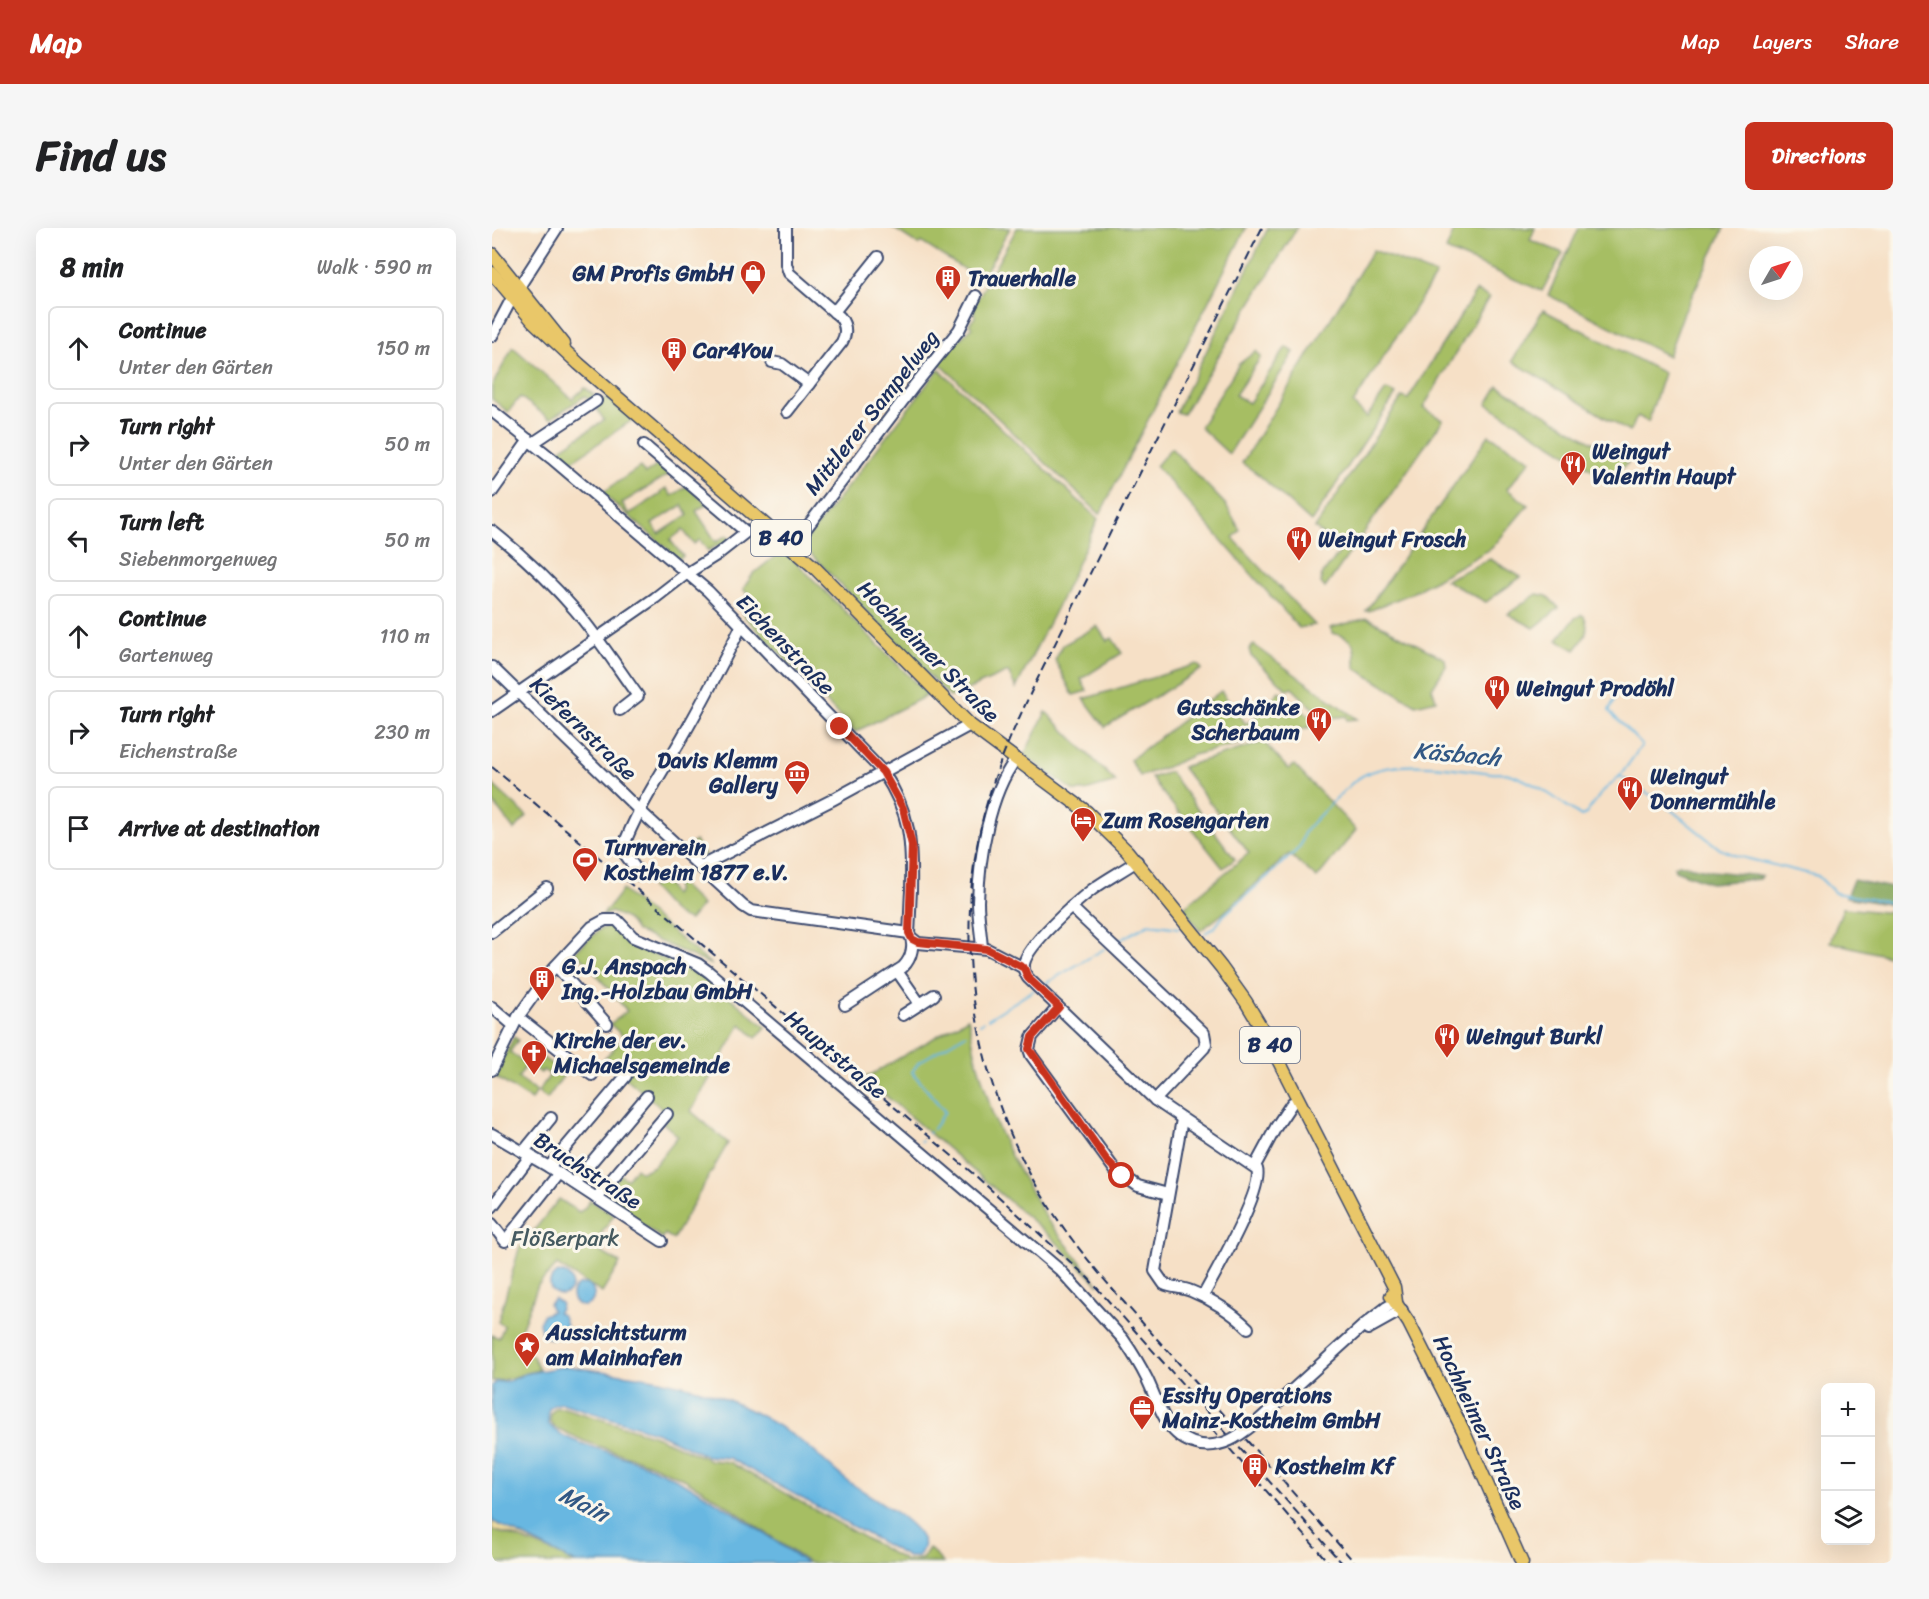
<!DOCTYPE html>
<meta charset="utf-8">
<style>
:root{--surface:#fff;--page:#f6f6f6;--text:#202124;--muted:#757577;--line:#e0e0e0;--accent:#c8321e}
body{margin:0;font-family:Sriracha,sans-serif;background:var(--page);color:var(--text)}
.controls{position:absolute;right:18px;bottom:18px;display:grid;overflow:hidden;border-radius:9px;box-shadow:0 6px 24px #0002}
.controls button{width:54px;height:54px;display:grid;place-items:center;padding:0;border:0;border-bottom:2px solid var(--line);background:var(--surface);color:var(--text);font:30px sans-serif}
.compass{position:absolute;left:1257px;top:18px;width:54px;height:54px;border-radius:50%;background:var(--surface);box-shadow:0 6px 24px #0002;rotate:51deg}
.stop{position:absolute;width:18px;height:18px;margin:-14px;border:4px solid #c8321e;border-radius:50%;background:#fff}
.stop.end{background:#c8321e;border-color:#fff;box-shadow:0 2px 6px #0008}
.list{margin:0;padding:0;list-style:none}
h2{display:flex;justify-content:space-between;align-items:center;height:78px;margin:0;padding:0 24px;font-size:26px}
h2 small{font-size:20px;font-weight:400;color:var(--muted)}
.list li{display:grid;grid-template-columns:39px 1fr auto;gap:18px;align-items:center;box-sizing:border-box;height:84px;margin:0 12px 12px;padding:0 12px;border:2px solid var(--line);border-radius:9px}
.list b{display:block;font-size:22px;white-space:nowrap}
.list p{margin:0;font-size:20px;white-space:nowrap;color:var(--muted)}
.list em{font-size:20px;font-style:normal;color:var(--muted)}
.icon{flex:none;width:33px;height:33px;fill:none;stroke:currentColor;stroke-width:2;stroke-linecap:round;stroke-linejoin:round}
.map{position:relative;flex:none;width:1401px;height:1335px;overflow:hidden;border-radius:9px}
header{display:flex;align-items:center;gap:36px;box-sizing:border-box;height:84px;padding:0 30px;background:var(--accent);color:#fff}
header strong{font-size:28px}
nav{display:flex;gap:33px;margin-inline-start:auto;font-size:21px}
.intro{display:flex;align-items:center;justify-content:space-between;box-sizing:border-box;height:144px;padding:0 36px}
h1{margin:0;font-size:42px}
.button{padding:15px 27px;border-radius:9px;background:var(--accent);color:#fff;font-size:21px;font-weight:700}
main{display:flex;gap:36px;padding:0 36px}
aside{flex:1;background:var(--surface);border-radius:9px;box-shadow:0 6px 24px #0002}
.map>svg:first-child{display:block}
</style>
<header>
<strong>Map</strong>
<nav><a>Map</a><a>Layers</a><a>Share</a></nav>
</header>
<div class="intro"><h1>Find us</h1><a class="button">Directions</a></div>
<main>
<aside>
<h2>8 min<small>Walk · 590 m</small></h2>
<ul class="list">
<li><svg class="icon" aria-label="ahead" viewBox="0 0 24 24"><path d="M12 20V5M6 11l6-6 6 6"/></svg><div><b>Continue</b><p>Unter den Gärten</p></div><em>150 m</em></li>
<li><svg class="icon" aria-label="right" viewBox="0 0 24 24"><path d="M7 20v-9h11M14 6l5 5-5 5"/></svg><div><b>Turn right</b><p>Unter den Gärten</p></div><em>50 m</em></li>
<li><svg class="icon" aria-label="left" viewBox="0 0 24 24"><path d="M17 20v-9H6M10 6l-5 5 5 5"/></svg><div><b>Turn left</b><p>Siebenmorgenweg</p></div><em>50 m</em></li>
<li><svg class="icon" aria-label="ahead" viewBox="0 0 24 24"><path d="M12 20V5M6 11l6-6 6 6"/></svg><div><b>Continue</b><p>Gartenweg</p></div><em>110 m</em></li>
<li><svg class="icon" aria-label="right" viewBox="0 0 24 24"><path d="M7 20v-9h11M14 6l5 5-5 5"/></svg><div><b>Turn right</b><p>Eichenstraße</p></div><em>230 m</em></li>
<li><svg class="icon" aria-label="arrive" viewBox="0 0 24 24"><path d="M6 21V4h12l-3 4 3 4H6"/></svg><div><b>Arrive at destination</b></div></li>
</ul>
</aside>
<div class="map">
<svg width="1401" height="1335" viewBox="0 0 1401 1335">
<rect width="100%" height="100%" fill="#fbf7ec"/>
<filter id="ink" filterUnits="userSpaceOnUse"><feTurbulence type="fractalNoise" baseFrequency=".0167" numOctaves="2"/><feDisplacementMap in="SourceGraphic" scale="12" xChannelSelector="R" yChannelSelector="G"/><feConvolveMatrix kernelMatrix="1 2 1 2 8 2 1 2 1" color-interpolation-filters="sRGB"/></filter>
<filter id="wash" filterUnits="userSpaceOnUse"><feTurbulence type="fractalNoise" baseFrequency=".008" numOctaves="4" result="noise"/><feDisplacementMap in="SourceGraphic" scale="24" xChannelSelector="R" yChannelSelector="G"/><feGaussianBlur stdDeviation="1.35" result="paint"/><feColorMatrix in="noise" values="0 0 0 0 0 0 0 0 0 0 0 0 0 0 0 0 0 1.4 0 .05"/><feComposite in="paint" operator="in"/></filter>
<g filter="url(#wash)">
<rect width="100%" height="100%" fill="#f6e0c6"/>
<!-- green -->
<g fill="#a6be64" stroke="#607661" stroke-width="1.5" fill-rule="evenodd">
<path d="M401 0H518L489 52 429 14 427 17Z"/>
<path d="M525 0H754L608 286 446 134 480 99 477 96 483 89 481 79Z"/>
<path d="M776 0H805L691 186 684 184Z"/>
<path d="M963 0H1043L1038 12 1071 25 1050 63 954 22Z"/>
<path d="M1087 0H1232L1191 87 1176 128 1056 67Z"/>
<path d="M881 22 944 47 861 176 875 189 894 162 904 166 819 294 767 247 750 235Z"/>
<path d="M984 63 997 69 931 180 951 192 833 360 829 355V348L847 325 845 319 823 300 910 169 916 171Z"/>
<path d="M1051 82 1172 145 1156 194 1146 188 1137 204 1020 133Z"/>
<path d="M21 119 80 171 93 160 103 168 98 172 93 168 58 191 28 169 16 184 0 171V158Z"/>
<path d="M794 119 802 124 737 226 708 199 747 136 764 123 769 129 743 167 757 175Z"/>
<path d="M447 141 606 291 571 367 524 460 516 444 458 469 310 317Z"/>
<path d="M1006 158 1136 235 1115 251 995 176Z"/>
<path d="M113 170H116L142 191 77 235 66 223 112 192 103 178Z"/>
<path d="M997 207 1039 232 1015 261 1036 277 1000 320 920 365 877 383H874Z"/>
<path d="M679 220 734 277 748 302 741 310 823 397 807 400 664 238Z"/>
<path d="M170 234 181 244 130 275 137 286 169 266 168 264 174 260 180 268 195 258 215 276 204 283 224 314 235 307 239 312 229 320 226 317 216 323 208 312 202 316 191 302 178 312 191 328 187 331 110 265 148 239 153 246ZM190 277 196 287 167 306 160 296Z"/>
<path d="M292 321 300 330 436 467 363 504 250 386 260 372 251 361 261 346Z"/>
<path d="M998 331 1029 349 994 374 953 352Z"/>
<path d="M1045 366 1055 368 1067 380 1042 400 1016 386Z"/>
<path d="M1089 387 1092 388C1099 402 1092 411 1083 422L1065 412 1083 390Z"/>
<path d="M875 390 953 431 954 438 940 460 944 472 924 477 863 440C863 417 865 412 841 405L838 400Z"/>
<path d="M605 398 615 413 620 410 630 425 589 451 595 463 581 467 563 432 571 417Z"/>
<path d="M762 417 865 491 855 492 854 488 832 491 800 460 796 462 759 428 757 421Z"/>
<path d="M705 436 710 441 613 499 592 471Z"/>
<path d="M729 463 754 496 768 485 787 463 824 494 822 498 701 527 675 539 648 548 638 532Z"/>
<path d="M554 484 624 554 593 563H582L532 527Z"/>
<path d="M772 514 796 541 802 537 864 602 825 650 797 626 729 687 708 703 691 680 757 625 690 539Z"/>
<path d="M678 544 743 631 731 640 659 550Z"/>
<path d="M0 556 35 588 22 602 0 573Z"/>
<path d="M203 613 213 627 205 631 194 621Z"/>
<path d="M173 652 181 667 184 664V652L210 677 198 692C181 689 170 670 158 659Z"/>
<path d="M130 662 220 737 144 703C136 689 132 690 119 684L109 689Z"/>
<path d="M1351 680 1401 685V729L1338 714Z"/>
<path d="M118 698 126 701 140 717 209 746 274 799 264 810 249 796 199 883 236 915 181 1011 173 1006 170 1010 110 971 128 947 135 951 144 940 149 944 162 938 186 908 171 895 177 887 112 831 132 809 118 796 135 783 92 732 83 724 108 701Z"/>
<path d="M476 790 484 830 502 891 520 930 556 993 607 1057 559 1009 373 850Z"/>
<path d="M22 809 26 812 18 824 29 832 38 820 62 838 57 846 51 842 49 845 35 836 26 850 45 864 39 872 2 848Z"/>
<path d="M62 841 72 847 55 871 46 864Z"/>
<path d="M67 971 87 984 92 981 98 972 122 987 100 1019 128 1035 110 1065 65 1037 46 1057 22 1120 41 1128 47 1142C31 1145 17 1153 0 1153V1107L7 1110 12 1098 6 1094 27 1021Z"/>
<path d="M63 1180H72L163 1208 218 1232 237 1234 414 1333 430 1331 437 1320 451 1335H317L227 1272 194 1252 158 1236 92 1213 62 1199 58 1193 59 1185Z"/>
<path d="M0 1302C29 1310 58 1321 84 1335H0Z"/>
</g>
<!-- forest -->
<g fill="#84a55a" stroke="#506a5c" stroke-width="1.5">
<path d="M1187 636 1220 643 1270 648 1268 651 1218 655 1183 642 1182 638Z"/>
<path d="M1361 652 1401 660V677L1354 669Z"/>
</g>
<!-- sand -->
<path fill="#eeda9e" stroke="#84847e" stroke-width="1.5" d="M0 1289 62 1324 19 1307 0 1302Z"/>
<!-- water -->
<g fill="#67b7e1" stroke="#4173a0" stroke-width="1.5">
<circle cx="69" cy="1056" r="11"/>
<circle cx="91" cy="1067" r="11"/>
<path d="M62 1071 69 1075 68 1081 65 1084 71 1088 74 1097C72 1110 61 1114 50 1107L47 1095 51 1087 60 1083 57 1076Z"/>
<path d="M74 1138C125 1146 179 1150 227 1168 259 1181 291 1199 318 1220 332 1232 345 1246 360 1256 378 1268 423 1292 431 1313 433 1319 429 1324 426 1329H416L237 1230 215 1228 166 1205 70 1175 62 1177 57 1181 56 1195C67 1210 94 1217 113 1223 129 1228 145 1233 161 1240 216 1264 265 1300 314 1335H84L0 1293V1158L4 1154 17 1153 32 1146Z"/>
</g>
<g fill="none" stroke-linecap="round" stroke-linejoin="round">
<!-- stream -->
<g stroke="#67b7e1" stroke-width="2">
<path d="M1127 461 1117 483 1150 517 1128 548"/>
<path d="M713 705 723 699 732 687 803 624C813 613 808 615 812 605 814 600 858 556 864 552 896 528 962 540 999 545 1005 546 1012 544 1017 546 1043 554 1067 573 1089 588L1094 586 1110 564 1128 548 1168 573 1228 621 1245 628 1326 648 1343 665 1401 675"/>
<path d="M626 713 657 696 688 700"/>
<path d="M551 757 612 721"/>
<path d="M496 791 542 762"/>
<path d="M488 796 491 794"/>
<path d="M441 901 453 884 420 844 427 834 474 806"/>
<path d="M437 905 438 904"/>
<path d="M429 913 430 912"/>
</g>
</g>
</g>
<g filter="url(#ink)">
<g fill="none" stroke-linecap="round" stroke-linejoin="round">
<!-- minor casing -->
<g stroke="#3c4a6e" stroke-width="14">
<g id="minor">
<path d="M294 0V36L297 45 348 89C354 97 355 105 350 114L295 184"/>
<path d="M342 84 386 29"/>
<path d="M0 108 20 70 65 0"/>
<path d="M280 134 290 136 317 156"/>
<path d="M0 183 59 230 216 363 391 544C419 586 420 614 419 663 418 677 418 691 417 705 423 716 420 730 411 739L353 777"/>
<path d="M41 215 104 173"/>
<path d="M0 264 37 212"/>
<path d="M0 303C30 327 58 353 83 382 106 409 125 439 146 468L128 482"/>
<path d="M300 319 422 158 467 102 484 68"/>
<path d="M0 439 148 583 251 678 259 683 417 705"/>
<path d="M0 483 163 370 194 346 226 326 254 304 152 217"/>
<path d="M645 633C630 643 615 651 601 661 585 673 535 717 532 736 531 742 533 745 536 750L663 872 765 941C772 961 723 1046 711 1068"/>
<path d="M209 638 340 572 478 497"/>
<path d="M149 648 130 622C145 581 170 545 191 508 212 472 231 434 250 397"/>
<path d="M579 679 712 805 714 816 712 820 663 872"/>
<path d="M0 704 55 660"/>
<path d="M421 711 426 715 495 721 532 740"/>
<path d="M490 720C489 705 486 689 486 674 487 630 497 566 524 531"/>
<path d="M64 738 115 796"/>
<path d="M405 743 428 776"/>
<path d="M0 779 21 797"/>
<path d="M566 779 540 809 537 821 539 827 623 942 646 958 676 966"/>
<path d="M411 787 442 767"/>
<path d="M26 789 100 847"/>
<path d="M0 842 26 789 59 743 100 699 113 692H125L141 709 206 736 217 744 568 1042 631 1111C640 1124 648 1137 655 1151 668 1178 674 1211 709 1217"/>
<path d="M690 891 663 1043 672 1056C680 1060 690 1059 699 1063 719 1071 741 1085 756 1100"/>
<path d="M0 906 57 939 170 1013"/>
<path d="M32 923 59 890"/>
<path d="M763 938 784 899 800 875"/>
<path d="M57 939 134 848"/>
<path d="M82 955 155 868"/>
<path d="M104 970 175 886"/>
<path d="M0 979 39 927"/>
<path d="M0 996 13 1013 67 945"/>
<path d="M876 1101 910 1082"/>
<path d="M766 1193 873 1096 895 1079 904 1074"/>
</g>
</g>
<!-- major casing -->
<g stroke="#3c4a6e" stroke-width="15">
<g id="major">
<path d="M0 26 72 116"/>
<path d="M0 45 41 93 87 136 322 339 478 497 595 584 635 623 729 739 754 774 772 804 902 1059 904 1074"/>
<path d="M899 1068 917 1095 971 1202 1030 1335"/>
</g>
</g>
<!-- minor -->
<use href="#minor" stroke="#fff" stroke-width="10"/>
<!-- major -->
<use href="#major" stroke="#e9c769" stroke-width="12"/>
<!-- rail -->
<g stroke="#1b2f5e" stroke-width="2" stroke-dasharray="9 4.5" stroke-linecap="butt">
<path d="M770 0 541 460C527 490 513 519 503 549 454 690 477 855 558 980 596 1038 645 1088 691 1140 748 1205 806 1270 863 1335"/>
<path d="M0 539 485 949 596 1050 850 1335"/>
<path d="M711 1190 837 1335"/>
</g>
<!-- minor-bridge casing -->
<g stroke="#3c4a6e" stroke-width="14" stroke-linecap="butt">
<path id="minor-bridge" d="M709 1217C733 1220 748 1207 766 1193"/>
</g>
<!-- minor-bridge -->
<use href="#minor-bridge" stroke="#fff" stroke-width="10"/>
</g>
</g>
<g fill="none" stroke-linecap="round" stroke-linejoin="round" filter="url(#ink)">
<!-- route -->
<path stroke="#c8321e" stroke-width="8" d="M348 499 391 544 411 580 420 617 417 705 420 711 426 714 495 721 532 740 536 750 567 779 540 809 537 821 616 934 630 948"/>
</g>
<!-- icons -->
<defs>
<g id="shop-pin" transform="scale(1.35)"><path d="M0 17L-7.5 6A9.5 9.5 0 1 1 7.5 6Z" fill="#c8321e" stroke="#fbf7ec"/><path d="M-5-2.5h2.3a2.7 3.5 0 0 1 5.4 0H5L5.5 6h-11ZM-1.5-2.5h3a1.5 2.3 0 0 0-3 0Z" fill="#fff"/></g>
<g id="building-pin" transform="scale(1.35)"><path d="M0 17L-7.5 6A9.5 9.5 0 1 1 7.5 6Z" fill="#c8321e" stroke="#fbf7ec"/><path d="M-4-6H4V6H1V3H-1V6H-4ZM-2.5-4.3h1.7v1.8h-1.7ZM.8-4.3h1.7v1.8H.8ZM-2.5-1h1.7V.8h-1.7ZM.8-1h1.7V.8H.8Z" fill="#fff"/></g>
<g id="restaurant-pin" transform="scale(1.35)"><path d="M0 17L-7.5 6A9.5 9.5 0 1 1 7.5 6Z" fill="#c8321e" stroke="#fbf7ec"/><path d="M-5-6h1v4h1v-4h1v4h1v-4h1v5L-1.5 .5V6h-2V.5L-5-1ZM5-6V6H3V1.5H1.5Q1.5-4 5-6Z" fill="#fff"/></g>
<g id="museum-pin" transform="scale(1.35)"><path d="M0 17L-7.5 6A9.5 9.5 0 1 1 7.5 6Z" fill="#c8321e" stroke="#fbf7ec"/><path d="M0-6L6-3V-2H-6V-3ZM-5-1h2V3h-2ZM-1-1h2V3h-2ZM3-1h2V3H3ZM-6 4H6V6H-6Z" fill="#fff"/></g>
<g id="hotel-pin" transform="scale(1.35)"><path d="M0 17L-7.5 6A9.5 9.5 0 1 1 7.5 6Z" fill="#c8321e" stroke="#fbf7ec"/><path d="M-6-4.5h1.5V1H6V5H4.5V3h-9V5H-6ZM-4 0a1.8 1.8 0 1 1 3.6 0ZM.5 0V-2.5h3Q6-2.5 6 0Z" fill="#fff"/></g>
<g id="stadium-pin" transform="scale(1.35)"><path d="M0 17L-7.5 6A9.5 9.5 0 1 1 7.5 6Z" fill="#c8321e" stroke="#fbf7ec"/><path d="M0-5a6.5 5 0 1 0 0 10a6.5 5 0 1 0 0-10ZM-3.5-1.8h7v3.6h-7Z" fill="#fff"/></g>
<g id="church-pin" transform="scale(1.35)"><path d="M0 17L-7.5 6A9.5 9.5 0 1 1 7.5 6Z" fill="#c8321e" stroke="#fbf7ec"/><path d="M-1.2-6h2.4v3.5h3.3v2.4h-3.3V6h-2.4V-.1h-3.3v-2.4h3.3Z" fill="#fff"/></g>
<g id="sight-pin" transform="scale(1.35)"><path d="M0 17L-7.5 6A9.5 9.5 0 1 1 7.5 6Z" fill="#c8321e" stroke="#fbf7ec"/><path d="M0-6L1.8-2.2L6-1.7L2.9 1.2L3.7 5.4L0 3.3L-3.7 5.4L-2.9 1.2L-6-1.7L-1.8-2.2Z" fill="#fff"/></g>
<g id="office-pin" transform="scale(1.35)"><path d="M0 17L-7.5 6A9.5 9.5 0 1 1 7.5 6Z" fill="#c8321e" stroke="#fbf7ec"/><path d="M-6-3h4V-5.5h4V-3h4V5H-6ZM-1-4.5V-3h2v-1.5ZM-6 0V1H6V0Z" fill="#fff"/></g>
</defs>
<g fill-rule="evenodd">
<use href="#shop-pin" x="261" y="45"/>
<use href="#building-pin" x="456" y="50"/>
<use href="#building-pin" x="182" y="122"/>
<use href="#restaurant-pin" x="1081" y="236"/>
<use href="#restaurant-pin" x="807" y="311"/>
<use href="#restaurant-pin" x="1005" y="460"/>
<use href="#restaurant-pin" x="827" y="492"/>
<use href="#museum-pin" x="305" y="545"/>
<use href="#restaurant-pin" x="1138" y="561"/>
<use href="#hotel-pin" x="591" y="592"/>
<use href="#stadium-pin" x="93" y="632"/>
<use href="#building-pin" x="50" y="751"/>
<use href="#restaurant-pin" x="955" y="808"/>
<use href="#church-pin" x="42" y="825"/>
<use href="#sight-pin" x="35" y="1117"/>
<use href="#office-pin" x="650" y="1180"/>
<use href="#building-pin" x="763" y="1238"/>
</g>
<g text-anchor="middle" stroke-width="6" stroke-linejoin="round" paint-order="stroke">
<!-- shield labels -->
<g fill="#fbf7ec" stroke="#5e6b89" stroke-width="1.5">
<rect x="259" y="292" width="60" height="36" rx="4.5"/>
<rect x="748" y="799" width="60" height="36" rx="4.5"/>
</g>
<g font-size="21" font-weight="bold" fill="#1b2f5e">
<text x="289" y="317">B 40</text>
<text x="778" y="824">B 40</text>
</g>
<!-- poi labels -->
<g font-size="22" font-weight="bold" fill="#1b2f5e" stroke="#fbf7ec" text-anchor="start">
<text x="242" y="53" text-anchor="end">GM Profis GmbH</text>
<text x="476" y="58">Trauerhalle</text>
<text x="201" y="130">Car4You</text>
<text x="1100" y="231">Weingut<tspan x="1100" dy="25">Valentin Haupt</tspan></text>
<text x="826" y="319">Weingut Frosch</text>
<text x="1024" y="468">Weingut Prodöhl</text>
<text x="808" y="487" text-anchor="end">Gutsschänke<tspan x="808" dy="25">Scherbaum</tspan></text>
<text x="286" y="540" text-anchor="end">Davis Klemm<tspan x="286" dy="25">Gallery</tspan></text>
<text x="1158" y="556">Weingut<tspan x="1158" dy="25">Donnermühle</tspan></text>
<text x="610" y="600">Zum Rosengarten</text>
<text x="112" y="627">Turnverein<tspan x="112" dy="25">Kostheim 1877 e.V.</tspan></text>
<text x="70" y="746">G.J. Anspach<tspan x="70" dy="25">Ing.-Holzbau GmbH</tspan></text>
<text x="974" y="816">Weingut Burkl</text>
<text x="62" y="820">Kirche der ev.<tspan x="62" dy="25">Michaelsgemeinde</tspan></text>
<text x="54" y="1112">Aussichtsturm<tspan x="54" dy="25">am Mainhafen</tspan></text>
<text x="670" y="1175">Essity Operations<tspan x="670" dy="25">Mainz-Kostheim GmbH</tspan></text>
<text x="783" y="1246">Kostheim Kf</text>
</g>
<!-- street labels -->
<g font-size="22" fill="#1b2f5e" stroke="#fbf7ec">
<text transform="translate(379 184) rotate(-52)" y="8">Mittlerer Sampelweg</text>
<text transform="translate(294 416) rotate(46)" y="8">Eichenstraße</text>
<text transform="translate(437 423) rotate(45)" y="8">Hochheimer Straße</text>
<text transform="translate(92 500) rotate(44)" y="8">Kiefernstraße</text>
<text transform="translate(344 826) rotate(40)" y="8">Hauptstraße</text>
<text transform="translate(96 942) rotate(33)" y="8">Bruchstraße</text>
<text transform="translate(988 1194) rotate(65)" y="8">Hochheimer Straße</text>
</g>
<!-- park labels -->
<g font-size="22" fill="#455a60" stroke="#fbf7ec">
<text x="73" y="1018">Flößerpark</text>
</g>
<!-- water labels -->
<g font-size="24" font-style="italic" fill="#325885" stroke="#fbf7ec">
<text transform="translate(965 526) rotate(5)" y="8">Käsbach</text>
<text transform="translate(92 1276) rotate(26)" y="8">Main</text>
</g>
</g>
</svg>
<div class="controls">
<button>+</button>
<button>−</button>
<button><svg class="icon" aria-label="layers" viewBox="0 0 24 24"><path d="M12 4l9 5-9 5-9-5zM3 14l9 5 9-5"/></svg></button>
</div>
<svg class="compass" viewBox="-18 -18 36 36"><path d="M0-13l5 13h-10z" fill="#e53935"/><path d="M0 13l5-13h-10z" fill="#757577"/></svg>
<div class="stop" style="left:630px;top:948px"></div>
<div class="stop end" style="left:348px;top:499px"></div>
</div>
</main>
